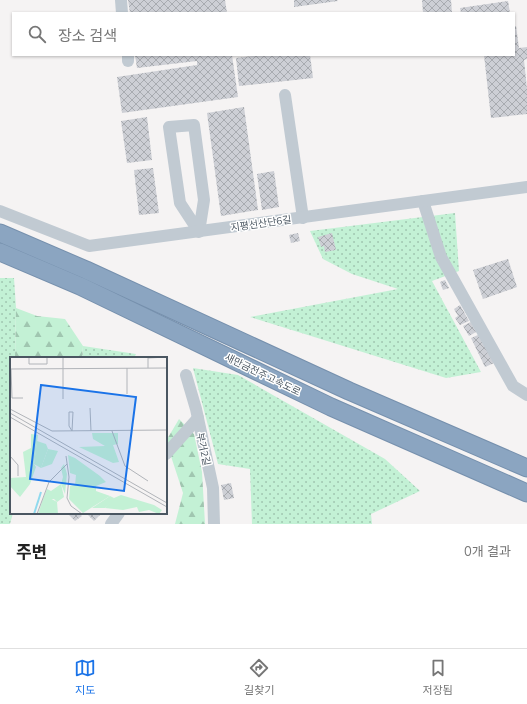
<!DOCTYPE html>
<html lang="ko">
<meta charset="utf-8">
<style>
:root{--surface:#fff;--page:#f2f2f2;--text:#222;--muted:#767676;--line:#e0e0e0;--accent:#1a73e8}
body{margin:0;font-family:Mulish,"Noto Sans KR",sans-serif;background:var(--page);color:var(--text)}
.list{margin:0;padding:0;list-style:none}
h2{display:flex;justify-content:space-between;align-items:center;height:52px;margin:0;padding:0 16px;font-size:17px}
h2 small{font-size:13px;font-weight:400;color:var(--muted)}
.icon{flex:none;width:22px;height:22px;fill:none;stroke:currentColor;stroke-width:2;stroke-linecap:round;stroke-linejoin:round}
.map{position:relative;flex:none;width:527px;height:524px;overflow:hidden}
.search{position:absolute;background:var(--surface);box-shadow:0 1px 3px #0004;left:12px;right:12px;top:12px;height:44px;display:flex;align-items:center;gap:10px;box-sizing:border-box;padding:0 14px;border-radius:0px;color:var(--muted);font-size:15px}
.sheet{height:124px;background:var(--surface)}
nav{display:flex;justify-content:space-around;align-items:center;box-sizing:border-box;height:56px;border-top:1px solid var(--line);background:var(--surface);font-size:11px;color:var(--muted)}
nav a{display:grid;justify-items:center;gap:2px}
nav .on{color:var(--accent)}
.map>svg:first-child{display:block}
</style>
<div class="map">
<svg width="527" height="524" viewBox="0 0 527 524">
<defs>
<pattern id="grass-dots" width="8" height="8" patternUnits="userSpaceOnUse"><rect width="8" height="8" fill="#c3f1d5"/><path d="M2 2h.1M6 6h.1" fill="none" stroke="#a0c6b0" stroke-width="1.8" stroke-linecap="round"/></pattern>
<pattern id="forest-firs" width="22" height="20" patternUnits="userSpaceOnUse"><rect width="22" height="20" fill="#c3f1d5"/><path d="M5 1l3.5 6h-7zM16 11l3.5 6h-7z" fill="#a0c6b0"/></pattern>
<pattern id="building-cross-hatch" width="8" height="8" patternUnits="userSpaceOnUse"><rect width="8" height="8" fill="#cdcfd5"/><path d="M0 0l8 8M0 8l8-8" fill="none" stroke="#a8abb0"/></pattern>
</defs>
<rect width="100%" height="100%" fill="#f5f3f3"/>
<!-- grass -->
<g fill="url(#grass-dots)">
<path d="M455 213 459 271 432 281 481 372 446 378 250 317 398 289 352 274 323 259 310 231Z"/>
<path d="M0 278H14L16 308 15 358H11V513H13L10 524H0Z"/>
<path d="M83 346 136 354 134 358H82Z"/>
<path d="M193 368 238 375 385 459 420 491 371 514 372 524H252L250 469 218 464Z"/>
</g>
<!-- forest -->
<g fill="url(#forest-firs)">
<path d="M16 308 37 316 65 319 83 346 82 358H15Z"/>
<path d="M179 419 194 434 202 472 205 524H175L183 493 166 441Z"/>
</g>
<!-- building -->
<g fill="url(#building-cross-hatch)">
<path d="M128 0H225L227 13H130Z"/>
<path d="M294 0H337L338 1 294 7Z"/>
<path d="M422 0H451L452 13H423Z"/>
<path d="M508 1 510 13H461L460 8Z"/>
<path d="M514 26H516L519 48 527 47V59L524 60 527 89V114L491 118 484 55H514Z"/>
<path d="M135 55H232L238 97 122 113 117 77 197 65V61L137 68Z"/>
<path d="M260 55H310L313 78 239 86 236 58Z"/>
<path d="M244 107 258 210 221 216 207 113Z"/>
<path d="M147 117 152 160 127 163 121 121Z"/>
<path d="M153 168 159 213 139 215 134 170Z"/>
<path d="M274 171 279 207 262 210 257 174Z"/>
<path d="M298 233 300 241 291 243 289 235Z"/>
<path d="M332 233 336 250 325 252 324 246 321 247 318 237Z"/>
<path d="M508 259 517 287 483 299 473 270Z"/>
<path d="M445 280 449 288 443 290 440 282Z"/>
<path d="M460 305 469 321 460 325 455 318 458 316 454 309Z"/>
<path d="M471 322 476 332 469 336 463 326Z"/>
<path d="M478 335 494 363 485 367 471 338Z"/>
<path d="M231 483 234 498 224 500 221 485Z"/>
<path d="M67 513H79L82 516 75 521Z"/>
<path d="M86 513H102L94 521Z"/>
</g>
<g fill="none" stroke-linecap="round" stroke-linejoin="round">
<!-- highway casing -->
<g stroke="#7690ad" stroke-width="19">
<g id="highway">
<path d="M0 233 86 270 349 391 527 468"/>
<path d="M0 252 80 286 331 407 527 493"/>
</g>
</g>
<!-- minor -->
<g stroke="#c1cad2" stroke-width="12">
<path d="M121 0 122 13"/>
<path d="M128 55V61"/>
<path d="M285 95 303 218"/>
<path d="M194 125 204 200 199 232 180 203 169 127Z"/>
<path d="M423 201 441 257 513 386 527 395"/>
<path d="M0 211 89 246 527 187"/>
<path d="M186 375 196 409 213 488 214 524"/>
<path d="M166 454 198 418"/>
<path d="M111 524 119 513"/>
</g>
<!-- highway -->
<use href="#highway" stroke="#8ba5c1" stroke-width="17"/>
</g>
<g text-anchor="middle" stroke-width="3" stroke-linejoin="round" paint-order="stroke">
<!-- street labels -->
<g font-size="10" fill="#4a5661" stroke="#fff">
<text transform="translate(261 223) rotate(-8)" y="4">지평선산단6길</text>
<text transform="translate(263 374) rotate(26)" y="4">새만금전주고속도로</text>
<text transform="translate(204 449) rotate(78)" y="4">부거2길</text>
</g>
</g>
<!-- overview -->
<g transform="translate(10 357)">
<rect width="157" height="157" fill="#f5f3f3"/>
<path d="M82 76H108V87L103 88 109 105 103 106 69 90 95 89 83 82ZM21 77 28 78 24 107 26 110 20 127 10 140 0 129V121L16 120 13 95 21 91ZM38 92 48 94 42 107 31 111ZM58 98 65 101 90 119 96 125 86 129V134L100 139 73 156 59 142 60 129 65 128 66 118 60 116ZM51 127 54 140 47 145 44 142H33L37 132 41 134ZM111 138 144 148 152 153 149 157 139 153 129 155 127 150 113 153 95 151 104 141Z" fill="#c3f1d5"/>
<path d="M27 84 36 87 38 92 31 111 24 107ZM54 107 57 117 55 137 51 127 53 120 51 111ZM38 140 47 145 48 157H28L33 142Z" fill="#c3f1d5"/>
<path d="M100 139 104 141 103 144 95 151H82Z" fill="#c3f1d5"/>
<path fill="none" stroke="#90daee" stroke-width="2" d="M24 157 31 135"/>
<path fill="none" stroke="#b1b4b9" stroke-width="1" d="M19 0V7H37V0M53 0V42M117 11V37M138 11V1L157 0M0 12 157 11M1 12 2 41H13M80 51 81 74M0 52 42 74 157 73M59 55H63L62 74 59 69ZM0 56 157 146M0 60 157 150M102 74 115 109 138 124M0 99 8 108V119M56 99 59 120 57 141 61 149 72 157M27 157 39 125 57 107"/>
<path fill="#1a73e8" fill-opacity="0.15" stroke="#1a73e8" stroke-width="2" d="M31 28 126 40 114 134 20 122Z"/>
<rect width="157" height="157" fill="none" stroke="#4a5661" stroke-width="2"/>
</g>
</svg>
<div class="search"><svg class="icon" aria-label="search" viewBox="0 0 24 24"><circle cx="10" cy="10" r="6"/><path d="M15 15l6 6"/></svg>장소 검색</div>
</div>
<section class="sheet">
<h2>주변<small>0개 결과</small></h2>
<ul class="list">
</ul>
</section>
<nav>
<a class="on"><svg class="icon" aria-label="map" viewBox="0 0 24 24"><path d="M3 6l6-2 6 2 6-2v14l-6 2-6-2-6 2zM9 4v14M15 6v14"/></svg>지도</a>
<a><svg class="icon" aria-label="directions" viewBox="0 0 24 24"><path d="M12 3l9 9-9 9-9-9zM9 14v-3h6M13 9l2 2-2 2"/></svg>길찾기</a>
<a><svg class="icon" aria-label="saved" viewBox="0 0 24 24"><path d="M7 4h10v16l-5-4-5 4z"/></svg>저장됨</a>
</nav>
